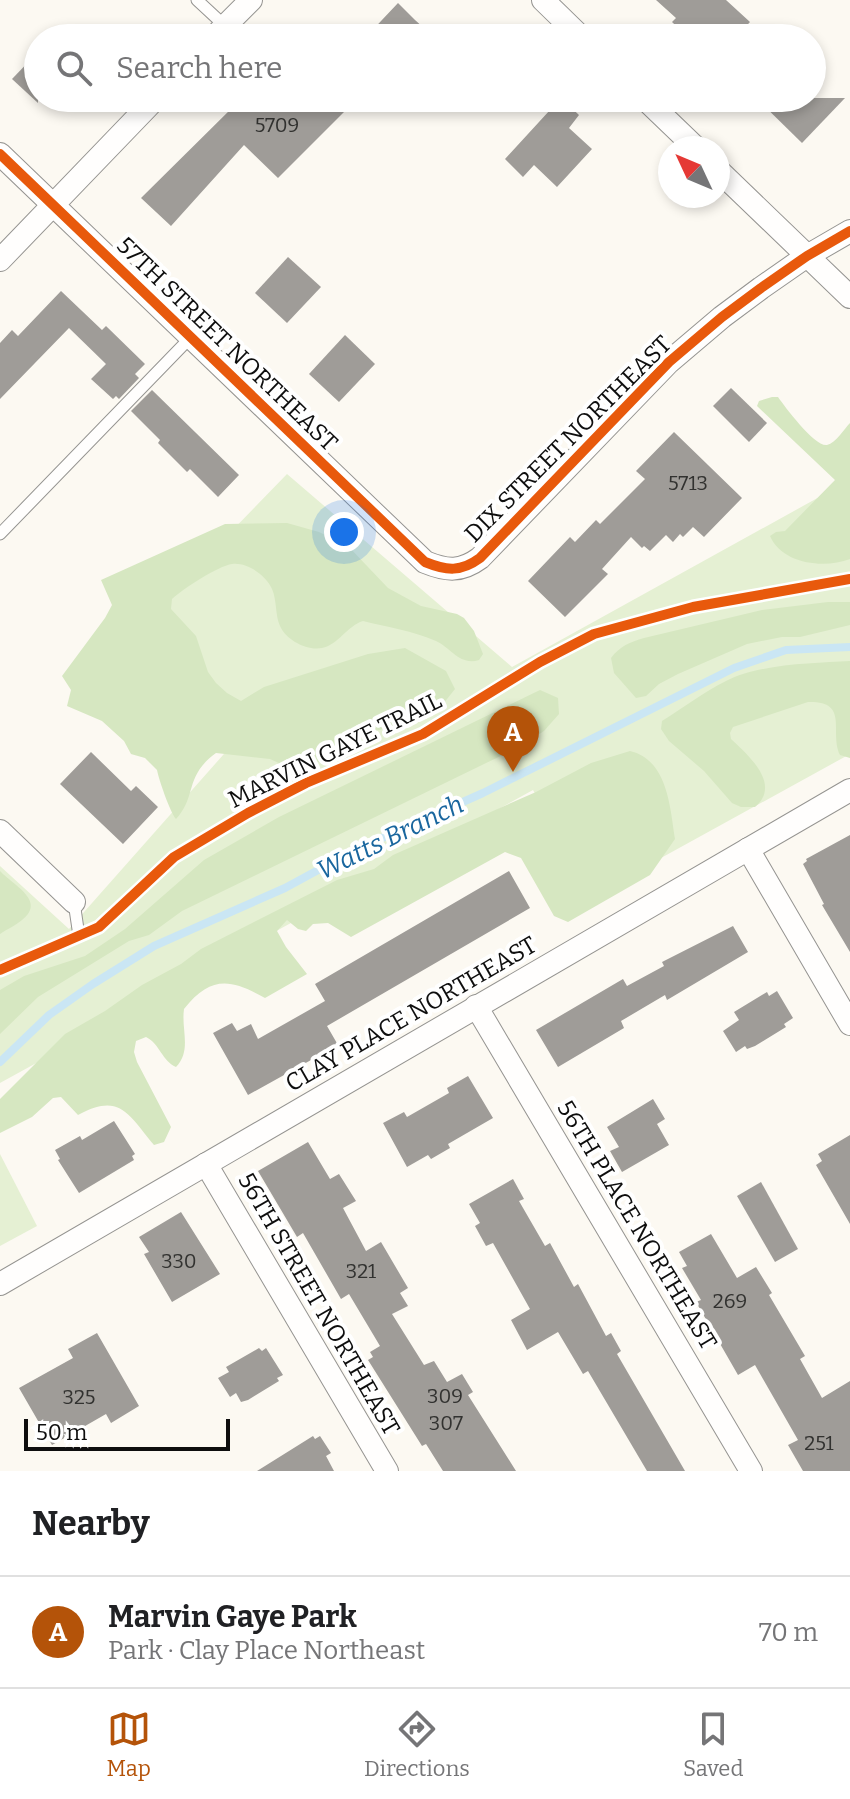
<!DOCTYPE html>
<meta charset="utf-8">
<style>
:root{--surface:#fff;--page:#f6f6f6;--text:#202124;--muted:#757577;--line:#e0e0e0;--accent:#b45309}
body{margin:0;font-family:Bitter,serif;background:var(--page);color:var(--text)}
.compass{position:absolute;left:658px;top:136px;width:72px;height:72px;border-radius:50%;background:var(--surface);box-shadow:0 4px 12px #0003;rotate:314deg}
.scale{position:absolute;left:24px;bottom:20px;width:206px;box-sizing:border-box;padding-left:8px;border:4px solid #0e0e0e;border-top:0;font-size:22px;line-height:28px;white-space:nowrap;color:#0e0e0e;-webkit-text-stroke:6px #fff;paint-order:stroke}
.you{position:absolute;left:344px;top:532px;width:28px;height:28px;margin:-20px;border:6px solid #fff;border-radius:50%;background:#1a73e8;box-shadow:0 0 0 12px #1a73e833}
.badge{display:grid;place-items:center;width:52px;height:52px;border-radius:50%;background:var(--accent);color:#fff;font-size:26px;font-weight:700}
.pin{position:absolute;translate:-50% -66px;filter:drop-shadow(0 2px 4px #0008)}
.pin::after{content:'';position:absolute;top:42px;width:28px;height:24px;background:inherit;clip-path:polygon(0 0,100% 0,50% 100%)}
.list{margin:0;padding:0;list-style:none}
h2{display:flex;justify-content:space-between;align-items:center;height:104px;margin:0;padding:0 32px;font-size:34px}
h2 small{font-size:26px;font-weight:400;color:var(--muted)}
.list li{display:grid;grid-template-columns:52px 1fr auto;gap:24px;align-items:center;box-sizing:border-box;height:112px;padding:0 32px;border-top:2px solid var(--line)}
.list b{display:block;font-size:30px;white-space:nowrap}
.list p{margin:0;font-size:26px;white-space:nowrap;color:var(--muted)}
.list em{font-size:26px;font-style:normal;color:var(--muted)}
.icon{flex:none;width:44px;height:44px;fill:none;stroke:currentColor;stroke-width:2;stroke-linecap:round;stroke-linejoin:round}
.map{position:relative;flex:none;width:850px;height:1471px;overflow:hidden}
.search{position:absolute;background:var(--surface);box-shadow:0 4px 12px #0003;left:24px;right:24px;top:24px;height:88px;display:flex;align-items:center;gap:20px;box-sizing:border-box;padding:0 28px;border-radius:44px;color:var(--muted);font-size:30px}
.sheet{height:216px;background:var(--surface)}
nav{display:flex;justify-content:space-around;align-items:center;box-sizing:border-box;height:112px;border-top:2px solid var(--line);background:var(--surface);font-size:22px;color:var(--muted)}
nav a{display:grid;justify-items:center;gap:4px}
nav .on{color:var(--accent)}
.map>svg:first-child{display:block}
</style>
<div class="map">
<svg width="850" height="1471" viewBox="0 0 850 1471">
<rect width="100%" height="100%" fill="#fcf9f2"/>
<!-- green -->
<g fill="#e5f0d3">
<path d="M287 474 512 667 850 480V754L592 896 533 790 0 1083V866L69 929 231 746 129 637Z"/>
<path d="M0 1154 37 1226 0 1246Z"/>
</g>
<!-- forest -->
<g fill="#d6e7c1">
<path d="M772 397H778C785 407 815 447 827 445 836 443 844 429 850 423V559C824 569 782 564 770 536L776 532 785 531 835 480 757 406 759 401Z"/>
<path d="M287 523 319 532 348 546 388 588 421 606 457 614 464 618 474 631 483 654 479 660C460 666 451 648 436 641 413 631 387 627 363 621 347 626 338 645 322 648 307 651 286 640 280 626 275 615 277 600 272 589 266 575 247 562 232 564 218 566 183 589 172 599L171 609 196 636 208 672 216 683 227 693 241 701 264 687 368 654 405 648 446 671 455 689 443 704 428 717 338 741 322 760 299 772 270 759 216 753C184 776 197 797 176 819 170 812 159 780 157 770L145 758 131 754 124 741 102 721 67 706 71 690 62 676 105 618 112 605 101 580 225 524Z"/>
<path d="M828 602H850V625L800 637H782L747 644 678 674 659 684 646 696 636 698 614 673 611 658C620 646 630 642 644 638L762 610Z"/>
<path d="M850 661V758L840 755C829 731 850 701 808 702L733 727 730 733 731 739C748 755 782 784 755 807H741L732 803 704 771 669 741 661 729 662 721C683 708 704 692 726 681 759 664 813 663 850 661Z"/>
<path d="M540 690 558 698 559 714 544 731 519 747 182 911 149 935 129 941 38 997 0 1034V990L24 976 85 956 125 929 204 860 279 817Z"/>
<path d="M630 751C668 760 670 808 675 839L650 875 568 922 554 916 521 858 505 852 351 937 328 923 313 924 306 931 298 929 287 920 277 931 286 947 307 974 265 998C231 979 211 975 184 1009 181 1030 192 1050 176 1067 162 1061 160 1044 146 1037L136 1041 134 1052 137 1062 171 1127 164 1142 154 1145C128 1114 120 1092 78 1115L61 1097 53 1098 32 1117 0 1133V1099L65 1034 105 1011 142 985 181 964 201 949 337 880 374 869 393 855 536 792 591 763Z"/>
<path d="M0 871C13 885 47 901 22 920 15 926 7 929 0 934Z"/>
</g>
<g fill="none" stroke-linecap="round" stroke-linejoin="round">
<!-- stream -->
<path stroke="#cae6f4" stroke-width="8" d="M0 1062 49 1015 93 984 154 946 285 888 355 850 483 793 734 668 786 650 850 647"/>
</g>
<!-- building -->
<g fill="#9f9c98">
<path d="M656 0H726L750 22 735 38H689L672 22 676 18Z"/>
<path d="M398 3 415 20 435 38H365Z"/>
<path d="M38 52V103L12 79Z"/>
<path d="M250 98H358L278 178 244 145 171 226 141 198 236 104 240 108Z"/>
<path d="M561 98 579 115 569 128 592 149 557 187 534 165 523 177 505 159Z"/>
<path d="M756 98H845L802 143Z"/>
<path d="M288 257 321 287 287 323 255 293Z"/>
<path d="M61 291 102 330 106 326 145 364 135 374 139 378 119 399 116 396 113 399 91 379 106 364 69 328 0 399V343L12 330 18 336Z"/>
<path d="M345 335 375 364 339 402 309 374Z"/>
<path d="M731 388 767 423 749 442 713 406Z"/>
<path d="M152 390 239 475 218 497 190 469 187 472 158 443 160 440 131 411Z"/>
<path d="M674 432 742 498 704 537 693 527 683 537 680 534 673 542 666 535 650 551 644 546 642 548 631 537 602 569 608 574 565 617 528 581 570 537 575 542 596 520 600 524 645 479 636 471Z"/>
<path d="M91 752 131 791 136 786 158 807 123 844 60 784Z"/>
<path d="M850 835V952L822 905 824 904 803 864 807 861 806 859Z"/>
<path d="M509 871 530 908 327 1026 338 1045 248 1095 213 1033 232 1023 237 1031 251 1024 258 1039 325 1001 315 984Z"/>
<path d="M733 926 748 952 667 1000 665 995 621 1021 624 1028 558 1067 536 1030 623 979 627 986 664 966 662 962Z"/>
<path d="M777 991 793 1018 784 1024 786 1027 755 1046 747 1049 745 1046 736 1052 723 1031 739 1020 734 1012 767 992 769 996Z"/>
<path d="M468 1076 493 1118 448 1144 450 1148 431 1159 428 1155 407 1167 383 1123 404 1112 407 1117 449 1093 447 1088Z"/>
<path d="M653 1099 665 1119 657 1124 669 1145 622 1172 610 1151 619 1147 607 1127Z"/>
<path d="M114 1121 135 1154 132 1156 134 1160 79 1193 58 1160 60 1159 55 1150 80 1136 82 1140Z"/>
<path d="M850 1135V1224L816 1165 822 1161 818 1154Z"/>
<path d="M308 1142 330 1179 339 1174 356 1201 343 1208 366 1251 381 1242 408 1288 400 1293 408 1306 392 1314 424 1365 434 1361 447 1382 462 1374 473 1392 468 1395 516 1471H443L426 1444 422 1446 368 1360 373 1357 370 1352 380 1346 349 1294 341 1299 303 1233 297 1237 258 1171Z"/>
<path d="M513 1179 524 1199 519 1201 545 1246 550 1243 574 1287 578 1284 606 1336 611 1333 621 1351 617 1354 685 1471H647L588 1371 583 1374 558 1332 527 1350 511 1320 530 1309 493 1243 486 1246 475 1226 480 1223 469 1204Z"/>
<path d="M761 1182 798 1249 775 1262 737 1196Z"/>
<path d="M181 1212 220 1274 172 1302 144 1254 149 1252 139 1237Z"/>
<path d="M711 1234 737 1278 756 1267 772 1293 769 1295 805 1356 800 1359 822 1398 850 1381V1471H803L788 1445 798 1440 755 1365 738 1375 696 1302 701 1300 682 1268 687 1266 679 1252Z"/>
<path d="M97 1333 139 1406 111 1423 106 1414 52 1445 19 1388 73 1358 68 1349Z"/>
<path d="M259 1348 262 1351 266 1348 283 1375 277 1378 279 1381 248 1400 241 1402 236 1393 230 1397 218 1378 229 1372 226 1367Z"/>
<path d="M313 1436 315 1439 320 1436 331 1453 326 1456 334 1471H257Z"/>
</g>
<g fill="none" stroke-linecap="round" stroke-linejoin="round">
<!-- lane casing -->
<g stroke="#959491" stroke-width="13">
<g id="lane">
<path d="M197 0 225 26"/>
<path d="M0 534 191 337"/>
<path d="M74 902 79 936"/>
</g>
</g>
<!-- street casing -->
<g stroke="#959491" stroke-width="24">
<g id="street">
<path d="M543 0 582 38"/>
<path d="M213 38 251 0"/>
<path d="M644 98 696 148"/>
<path d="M0 154 425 562C447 571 461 572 480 558L669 362 722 317 761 288 807 256 850 231"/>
<path d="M718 170 850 297"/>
<path d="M0 260 156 98"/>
<path d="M0 831 74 902"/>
<path d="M748 849 850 1024"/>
<path d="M476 1006 751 1471"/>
<path d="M206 1164 387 1471"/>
<path d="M0 1284 850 790"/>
</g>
</g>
<!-- lane -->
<use href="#lane" stroke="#fffefd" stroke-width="11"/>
<!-- street -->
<use href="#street" stroke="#fffefd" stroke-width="22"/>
<!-- cycleway casing -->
<g stroke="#fff" stroke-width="15">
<g id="cycleway">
<path d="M0 154 425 562C447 571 461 572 480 558L669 362 722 317 761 288 807 256 850 231"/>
<path d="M0 970 99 927 174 857 248 813 306 783 423 734 540 662 594 634 693 607 850 579"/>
</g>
</g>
<!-- cycleway -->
<use href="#cycleway" stroke="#e8590c" stroke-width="10"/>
</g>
<g text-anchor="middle" stroke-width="8" stroke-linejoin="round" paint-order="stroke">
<!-- number labels -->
<g font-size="20" fill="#323230">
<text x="277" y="132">5709</text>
<text x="688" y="490">5713</text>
<text x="179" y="1268">330</text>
<text x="361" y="1278">321</text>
<text x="730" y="1308">269</text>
<text x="445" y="1403">309</text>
<text x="79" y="1404">325</text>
<text x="446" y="1430">307</text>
<text x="819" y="1450">251</text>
</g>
<!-- street labels -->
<g font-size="24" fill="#0e0e0e" stroke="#fff">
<text transform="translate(227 344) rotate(44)" y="8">57TH STREET NORTHEAST</text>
<text transform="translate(568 439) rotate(-45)" y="8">DIX STREET NORTHEAST</text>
<text transform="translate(335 750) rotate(-26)" y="8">MARVIN GAYE TRAIL</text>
<text transform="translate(411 1014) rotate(-30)" y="8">CLAY PLACE NORTHEAST</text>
<text transform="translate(637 1225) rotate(59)" y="8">56TH PLACE NORTHEAST</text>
<text transform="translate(319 1304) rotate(60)" y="8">56TH STREET NORTHEAST</text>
</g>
<!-- water labels -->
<g font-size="26" font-style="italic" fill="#19669e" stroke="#fff">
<text transform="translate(390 837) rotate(-26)" y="9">Watts Branch</text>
</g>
</g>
</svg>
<svg class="compass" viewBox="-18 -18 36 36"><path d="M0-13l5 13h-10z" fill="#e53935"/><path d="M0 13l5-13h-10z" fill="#757577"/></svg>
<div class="scale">50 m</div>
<div class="you"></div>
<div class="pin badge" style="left:513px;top:772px">A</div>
<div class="search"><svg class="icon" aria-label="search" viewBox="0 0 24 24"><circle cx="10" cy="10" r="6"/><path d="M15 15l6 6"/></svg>Search here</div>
</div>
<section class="sheet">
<h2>Nearby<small></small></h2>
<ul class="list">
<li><span class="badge">A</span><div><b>Marvin Gaye Park</b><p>Park · Clay Place Northeast</p></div><em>70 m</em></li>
</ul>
</section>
<nav>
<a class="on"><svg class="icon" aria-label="map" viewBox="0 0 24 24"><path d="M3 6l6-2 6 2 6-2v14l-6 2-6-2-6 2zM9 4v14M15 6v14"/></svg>Map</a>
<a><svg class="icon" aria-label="directions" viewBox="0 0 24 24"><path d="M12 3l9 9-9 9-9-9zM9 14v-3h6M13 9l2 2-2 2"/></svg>Directions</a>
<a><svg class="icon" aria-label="saved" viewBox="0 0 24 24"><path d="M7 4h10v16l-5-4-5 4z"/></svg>Saved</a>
</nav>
